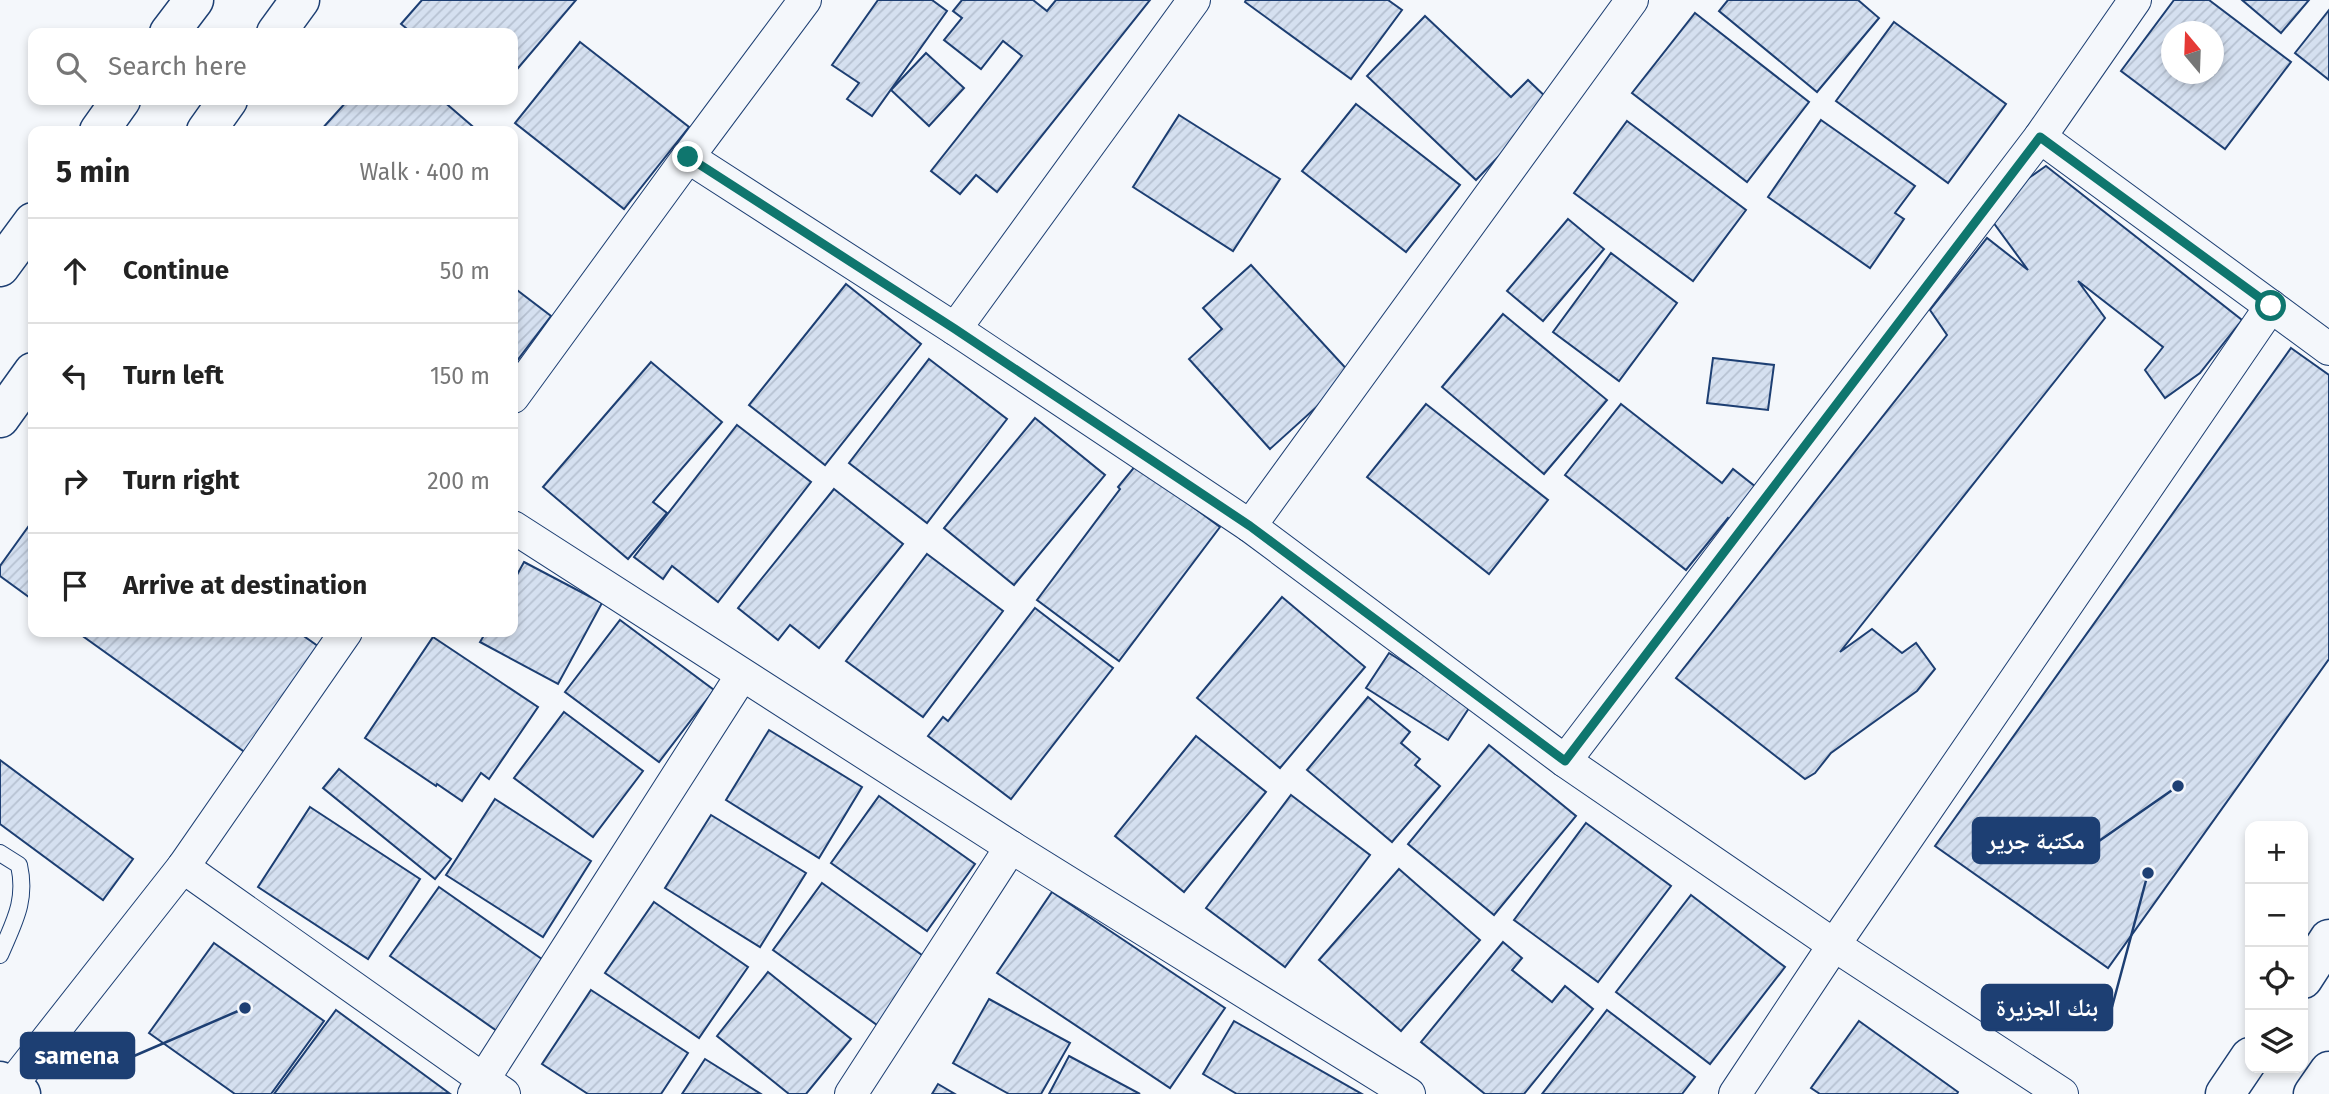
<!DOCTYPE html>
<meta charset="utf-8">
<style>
:root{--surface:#fff;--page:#f6f6f6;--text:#222;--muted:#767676;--line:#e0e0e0}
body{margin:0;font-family:"Fira Sans","Noto Naskh Arabic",sans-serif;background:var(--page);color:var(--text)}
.controls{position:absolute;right:21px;bottom:21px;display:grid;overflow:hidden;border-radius:14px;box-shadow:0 4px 10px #0003}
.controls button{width:63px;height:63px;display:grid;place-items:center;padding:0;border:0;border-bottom:2px solid var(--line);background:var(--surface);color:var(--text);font:35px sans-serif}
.compass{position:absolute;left:2161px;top:21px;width:63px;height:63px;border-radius:50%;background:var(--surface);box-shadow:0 4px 10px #0003;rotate:341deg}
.stop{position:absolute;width:21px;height:21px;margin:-16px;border:5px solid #0f766e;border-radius:50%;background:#fff}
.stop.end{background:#0f766e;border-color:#fff;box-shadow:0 2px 7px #0008}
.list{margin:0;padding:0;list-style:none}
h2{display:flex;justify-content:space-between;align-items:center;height:91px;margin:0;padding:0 28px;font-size:30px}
h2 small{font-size:23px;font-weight:400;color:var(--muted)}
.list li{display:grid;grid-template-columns:46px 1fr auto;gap:21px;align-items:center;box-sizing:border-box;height:105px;padding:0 28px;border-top:2px solid var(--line)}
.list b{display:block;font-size:26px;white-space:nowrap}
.list em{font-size:23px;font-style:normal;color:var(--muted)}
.icon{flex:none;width:38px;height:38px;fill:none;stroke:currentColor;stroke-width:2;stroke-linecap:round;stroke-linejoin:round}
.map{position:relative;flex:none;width:2329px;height:1094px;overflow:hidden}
.search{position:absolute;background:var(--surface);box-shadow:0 4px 10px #0003;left:28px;top:28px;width:490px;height:77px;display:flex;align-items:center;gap:18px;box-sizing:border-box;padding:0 24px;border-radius:14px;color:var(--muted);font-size:26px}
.panel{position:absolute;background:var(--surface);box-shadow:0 4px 10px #0003;left:28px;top:126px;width:490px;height:511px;border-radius:14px}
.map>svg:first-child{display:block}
</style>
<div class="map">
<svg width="2329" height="1094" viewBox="0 0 2329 1094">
<defs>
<pattern id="building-hatch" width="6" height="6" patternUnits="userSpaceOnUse" patternTransform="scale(1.75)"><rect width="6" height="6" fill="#d5e0f0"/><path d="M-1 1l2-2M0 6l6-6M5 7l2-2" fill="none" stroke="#b6c1d1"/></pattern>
</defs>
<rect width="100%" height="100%" fill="#f4f7fb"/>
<!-- building -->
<g fill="url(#building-hatch)" stroke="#1d3f73" stroke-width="2" fill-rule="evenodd">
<path d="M422 0H576L513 74V33H412L401 24Z"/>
<path d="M878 0H932L947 11 872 116 847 99 859 83 832 65Z"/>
<path d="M962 0H1033L1047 11 1056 0H1150L997 192 976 175 960 194 931 171 1022 56 1003 41 981 69 944 40 962 18 953 11Z"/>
<path d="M1246 0H1388L1402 10 1351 79 1245 2Z"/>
<path d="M1728 0H1858L1879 18 1817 92 1719 11Z"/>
<path d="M2174 0H2209L2291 62 2225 149 2121 71ZM2172 32H2214V74H2172Z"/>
<path d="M2242 0H2309L2281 33Z"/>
<path d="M2329 10V80L2295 53Z"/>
<path d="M1695 13 1809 102 1747 182 1632 93Z"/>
<path d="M1425 16 1511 97 1528 80 1551 102 1476 180 1367 76Z"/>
<path d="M1894 22 2006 104 1948 183 1836 101Z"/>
<path d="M580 42 689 127 624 209 515 123Z"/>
<path d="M926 53 964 88 929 126 891 90Z"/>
<path d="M348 100H442L478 131H320Z"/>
<path d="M1356 104 1460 185 1406 252 1302 171Z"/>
<path d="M1179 115 1280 179 1233 251 1133 187Z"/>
<path d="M1821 120 1915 186 1895 213 1904 219 1870 268 1768 197Z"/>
<path d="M1627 121 1746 210 1693 281 1574 193Z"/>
<path d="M2046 166 2242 320 2200 373 2165 398 2145 370 2163 347 2078 281 2105 318 1840 652 1872 629 1902 653 1916 643 1935 669 1917 691 1831 753 1815 773 1805 779 1676 678 1947 335 1930 310 1987 238 2028 270 1993 222 2026 180Z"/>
<path d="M1568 219 1604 249 1543 321 1507 291Z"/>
<path d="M1611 253 1677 303 1619 381 1553 332Z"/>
<path d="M1251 265 1352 375 1270 449 1189 359 1222 329 1203 308Z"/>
<path d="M846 284 921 344 825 465 749 405Z"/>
<path d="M513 287 551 316 513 366Z"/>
<path d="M1503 314 1607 400 1544 474 1442 387Z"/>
<path d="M2291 348 2329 375V659L2108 968 1935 846Z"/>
<path d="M1713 358 1774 365 1768 410 1707 403Z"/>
<path d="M929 359 1007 419 927 523 849 463Z"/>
<path d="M651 362 722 422 653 502 667 513 628 559 543 487Z"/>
<path d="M1426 404 1548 500 1489 574 1367 477Z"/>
<path d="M1621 404 1722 483 1733 469 1761 491 1735 524 1728 518 1686 570 1565 475Z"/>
<path d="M1035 418 1105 475 1014 585 944 528Z"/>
<path d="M737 425 811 482 718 602 672 566 663 579 634 557Z"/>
<path d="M1136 465 1220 527 1119 661 1037 600 1120 489 1118 487Z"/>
<path d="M834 489 903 544 819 648 790 625 778 640 738 608Z"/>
<path d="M33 520V600L0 576V566Z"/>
<path d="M927 554 1003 611 923 717 846 661Z"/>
<path d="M524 562 602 603 558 684 480 642 486 632H513V582Z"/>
<path d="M1282 597 1365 667 1280 768 1197 698Z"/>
<path d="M1035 608 1113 668 1011 799 928 736 943 717 948 721Z"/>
<path d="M620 620 714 690 659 762 565 692Z"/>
<path d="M77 632H298L322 649 246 753Z"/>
<path d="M433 637 538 707 489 779 481 773 462 801 437 784 436 786 365 738Z"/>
<path d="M1389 653 1471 705 1448 740 1366 688Z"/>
<path d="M1368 697 1410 732 1401 743 1420 759 1415 765 1440 786 1392 842 1307 770Z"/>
<path d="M564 712 643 771 593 837 514 778Z"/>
<path d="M769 730 862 787 819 858 726 800Z"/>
<path d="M1196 736 1266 792 1184 892 1115 836Z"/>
<path d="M1489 745 1576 816 1494 915 1408 844Z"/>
<path d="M0 760 133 859 103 900 0 824Z"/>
<path d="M339 769 451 859 435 879 323 788Z"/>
<path d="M1291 795 1370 855 1285 967 1206 908Z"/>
<path d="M879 796 975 864 927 931 831 863Z"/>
<path d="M495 799 591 861 543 937 446 875Z"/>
<path d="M310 807 420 879 368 959 258 887Z"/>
<path d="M711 815 806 873 760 947 665 888Z"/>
<path d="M1586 823 1671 886 1598 982 1514 920Z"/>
<path d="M1399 869 1480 940 1401 1031 1319 960Z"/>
<path d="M822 883 926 958 877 1025 773 950Z"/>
<path d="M439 887 546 962 497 1031 390 956Z"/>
<path d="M1052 892 1225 1008 1170 1088 997 973Z"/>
<path d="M1691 895 1785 967 1710 1064 1616 992Z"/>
<path d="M654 902 748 967 699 1038 605 973Z"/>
<path d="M1503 942 1522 958 1512 970 1552 1002 1565 986 1593 1009 1524 1094H1485L1421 1042Z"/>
<path d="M214 943 324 1021 271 1094H235L149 1033Z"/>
<path d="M768 972 851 1039 806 1094H789L717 1036Z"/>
<path d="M591 990 688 1053 661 1094H588L542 1064Z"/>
<path d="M989 999 1070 1043 1041 1094H1009L953 1063Z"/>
<path d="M336 1010 449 1093 274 1094Z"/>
<path d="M1607 1010 1695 1077 1682 1094H1542Z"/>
<path d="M1234 1021 1362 1094H1237L1203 1074Z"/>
<path d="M1859 1021 1958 1092 1957 1094H1820L1811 1088Z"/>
<path d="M1069 1056 1140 1094H1049Z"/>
<path d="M705 1059 761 1094H682Z"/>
<path d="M938 1084 955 1094H932Z"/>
</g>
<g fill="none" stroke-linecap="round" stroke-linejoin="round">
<!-- lane casing -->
<g stroke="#1d3f73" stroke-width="18">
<path id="lane" d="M0 853 19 865C27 901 14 922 0 955"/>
</g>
<!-- street casing -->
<g stroke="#1d3f73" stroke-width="34">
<g id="street">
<path d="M1632 0 1250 526 1565 761 1834 945 2062 1094"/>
<path d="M2135 0 2040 137 2329 349"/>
<path d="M688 157 805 0"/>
<path d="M955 329 1194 0"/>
<path d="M513 397 688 157 955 329 1250 526"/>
<path d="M513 527 1011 847 1409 1094"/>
<path d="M1565 761 2040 137"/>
<path d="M183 867 504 1094"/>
<path d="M10 1087 183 867 346 632"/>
<path d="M474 1094 742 675"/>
<path d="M851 1094 1011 847"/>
<path d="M1735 1094 1834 945 2271 306"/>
</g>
</g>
<!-- secondary casing -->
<g stroke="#1d3f73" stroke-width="41">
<g id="secondary">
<path d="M169 33 194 0"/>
<path d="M276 33 300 0"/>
<path d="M99 131 121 100"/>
<path d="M206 131 228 100"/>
<path d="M0 267 33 222"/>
<path d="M0 418 33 372"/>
<path d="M2303 979 2329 939"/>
<path d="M0 1081 21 1094"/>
<path d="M2225 1094 2250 1057"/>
<path d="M2313 1094 2329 1071"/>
</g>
</g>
<!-- lane -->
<use href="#lane" stroke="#f4f7fb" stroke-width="16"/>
<!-- street -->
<use href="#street" stroke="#f4f7fb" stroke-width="32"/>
<!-- secondary -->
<use href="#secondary" stroke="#f4f7fb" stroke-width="38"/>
</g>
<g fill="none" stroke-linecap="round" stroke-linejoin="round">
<!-- route -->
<path stroke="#0f766e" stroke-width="9" d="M688 157 955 329 1250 526 1565 761 2040 137 2271 306"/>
</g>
<!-- callouts -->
<path fill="none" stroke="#1d3f73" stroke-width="2.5" d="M2178 786L2099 841M2148 873L2112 1007M245 1008L134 1056"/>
<g fill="#1d3f73" stroke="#f4f7fb" stroke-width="2.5">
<circle cx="2178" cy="786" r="7"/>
<circle cx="2148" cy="873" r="7"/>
<circle cx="245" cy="1008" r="7"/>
</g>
<g fill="#1d3f73" stroke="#1d3f73" stroke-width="2.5">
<rect x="1973" y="818" width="126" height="45" rx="7"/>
<rect x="1982" y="985" width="130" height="45" rx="7"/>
<rect x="21" y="1033" width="113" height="45" rx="7"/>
</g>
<g font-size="24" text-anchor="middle" font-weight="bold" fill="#fff">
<text x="2036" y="849">مكتبة جرير</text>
<text x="2047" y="1016">بنك الجزيرة</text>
<text x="77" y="1064">samena</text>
</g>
</svg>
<div class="controls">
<button>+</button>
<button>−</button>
<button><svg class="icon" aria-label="locate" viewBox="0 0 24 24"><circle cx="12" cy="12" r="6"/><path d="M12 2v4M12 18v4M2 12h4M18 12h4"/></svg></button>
<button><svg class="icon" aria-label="layers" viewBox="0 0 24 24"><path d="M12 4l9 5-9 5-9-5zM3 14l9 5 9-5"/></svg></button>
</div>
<svg class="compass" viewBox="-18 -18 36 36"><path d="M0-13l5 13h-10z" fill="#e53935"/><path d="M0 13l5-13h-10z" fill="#767676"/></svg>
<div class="stop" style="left:2271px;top:306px"></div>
<div class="stop end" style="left:688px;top:157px"></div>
<div class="search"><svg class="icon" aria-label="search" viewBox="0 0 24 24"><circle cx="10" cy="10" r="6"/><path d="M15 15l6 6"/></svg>Search here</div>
<section class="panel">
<h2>5 min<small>Walk · 400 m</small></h2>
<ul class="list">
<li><svg class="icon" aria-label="ahead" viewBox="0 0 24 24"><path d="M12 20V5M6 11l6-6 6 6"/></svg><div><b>Continue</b></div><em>50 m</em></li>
<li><svg class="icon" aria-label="left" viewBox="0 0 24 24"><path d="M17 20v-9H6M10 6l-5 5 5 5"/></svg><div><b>Turn left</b></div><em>150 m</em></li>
<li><svg class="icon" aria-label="right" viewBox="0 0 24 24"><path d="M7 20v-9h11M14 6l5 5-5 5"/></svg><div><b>Turn right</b></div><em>200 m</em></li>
<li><svg class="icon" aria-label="arrive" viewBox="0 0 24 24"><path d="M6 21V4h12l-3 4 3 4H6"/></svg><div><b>Arrive at destination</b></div></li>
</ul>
</section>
</div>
